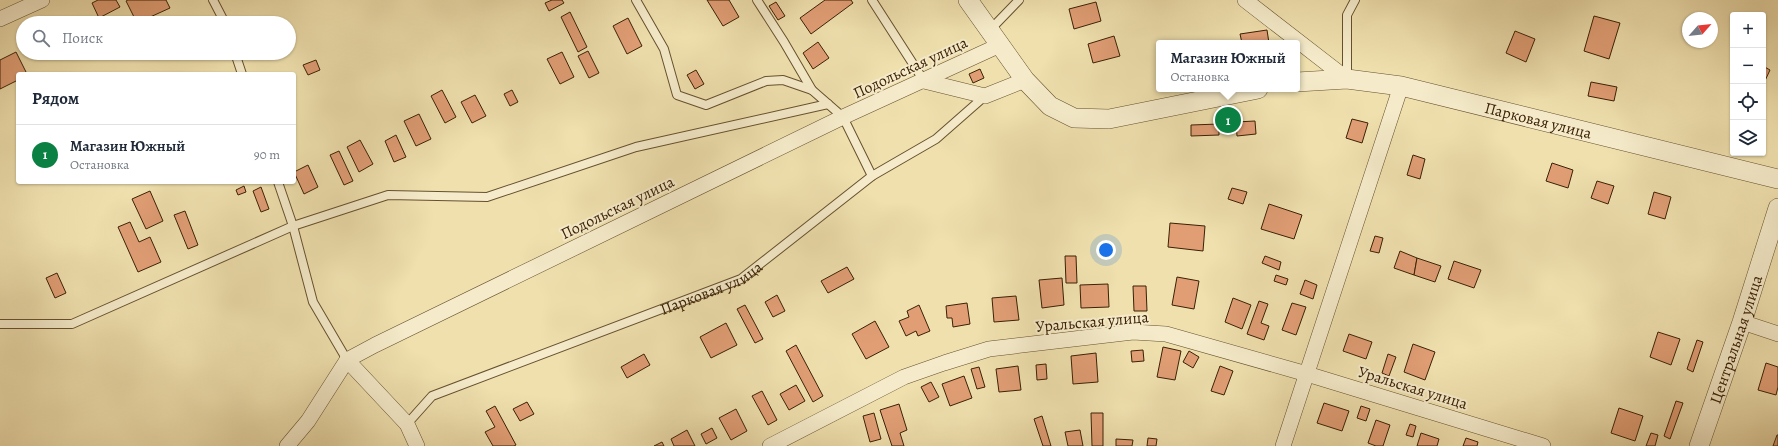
<!DOCTYPE html>
<html lang="ru">
<meta charset="utf-8">
<style>
:root{--surface:#fff;--page:#f2f2f3;--text:#1f2937;--muted:#747a83;--line:#e0e1e3;--accent:#0b8043}
body{margin:0;font-family:Alegreya,serif;background:var(--page);color:var(--text)}
.controls{position:absolute;right:12px;top:12px;display:grid;overflow:hidden;border-radius:4px;box-shadow:0 1px 3px #0004}
.controls button{width:36px;height:36px;display:grid;place-items:center;padding:0;border:0;border-bottom:1px solid var(--line);background:var(--surface);color:var(--text);font:20px sans-serif}
.compass{position:absolute;left:1682px;top:12px;width:36px;height:36px;border-radius:50%;background:var(--surface);box-shadow:0 1px 3px #0004;rotate:63deg}
.you{position:absolute;left:1106px;top:250px;width:14px;height:14px;margin:-10px;border:3px solid #fff;border-radius:50%;background:#1a73e8;box-shadow:0 0 0 6px #1a73e833}
.badge{display:grid;place-items:center;width:26px;height:26px;border-radius:50%;background:var(--accent);color:#fff;font-size:13px;font-weight:700}
.pin{position:absolute;translate:-50% -50%;border:2px solid #fff;box-shadow:0 1px 4px #0006}
.popup{position:absolute;left:1156px;top:40px;width:144px;height:52px;box-sizing:border-box;display:grid;place-content:center;border-radius:4px;background:var(--surface);filter:drop-shadow(0 1px 3px #0005);font-size:13px;white-space:nowrap;color:var(--muted)}
.popup b{font-size:15px;color:var(--text)}
.popup::after{content:'';position:absolute;left:50%;top:100%;margin-left:-8px;border:8px solid transparent;border-top-color:var(--surface)}
.list{margin:0;padding:0;list-style:none}
h2{display:flex;justify-content:space-between;align-items:center;height:52px;margin:0;padding:0 16px;font-size:17px}
h2 small{font-size:13px;font-weight:400;color:var(--muted)}
.list li{display:grid;grid-template-columns:26px 1fr auto;gap:12px;align-items:center;box-sizing:border-box;height:60px;padding:0 16px;border-top:1px solid var(--line)}
.list b{display:block;font-size:15px;white-space:nowrap}
.list p{margin:0;font-size:13px;white-space:nowrap;color:var(--muted)}
.list em{font-size:13px;font-style:normal;color:var(--muted)}
.icon{flex:none;width:22px;height:22px;fill:none;stroke:currentColor;stroke-width:2;stroke-linecap:round;stroke-linejoin:round}
.map{position:relative;flex:none;width:1778px;height:446px;overflow:hidden}
.search{position:absolute;background:var(--surface);box-shadow:0 1px 3px #0004;left:16px;top:16px;width:280px;height:44px;display:flex;align-items:center;gap:10px;box-sizing:border-box;padding:0 14px;border-radius:22px;color:var(--muted);font-size:15px}
.panel{position:absolute;background:var(--surface);box-shadow:0 1px 3px #0004;left:16px;top:72px;width:280px;height:112px;border-radius:4px}
.map>svg:first-child{display:block}
</style>
<div class="map">
<svg width="1778" height="446" viewBox="0 0 1778 446">
<rect width="100%" height="100%" fill="#efe0ae"/>
<filter id="stains"><feTurbulence type="fractalNoise" baseFrequency=".005" numOctaves="4"/><feColorMatrix values="0 0 0 0 .2 0 0 0 0 .09 0 0 0 0 .02 0 0 0 .5 -.17"/></filter>
<radialGradient id="worn" r=".72"><stop offset=".6" stop-color="#630" stop-opacity="0"/><stop offset="1" stop-color="#630" stop-opacity=".3"/></radialGradient>
<!-- building -->
<g fill="#e19e75" stroke="#3a2004">
<path d="M98 0H116L120 7 99 18 92 3Z"/>
<path d="M128 0H166L170 8 137 23 126 1Z"/>
<path d="M552 0H562L564 3 549 11 545 3Z"/>
<path d="M707 0H729L739 17 723 26Z"/>
<path d="M825 0H851L853 3 811 34 800 18Z"/>
<path d="M776 2 785 16 778 20 769 6Z"/>
<path d="M1096 2 1101 21 1074 29 1069 9Z"/>
<path d="M570 12 587 47 578 52 561 17Z"/>
<path d="M1594 16 1620 23 1609 59 1584 51Z"/>
<path d="M628 18 642 46 627 54 613 26Z"/>
<path d="M89 19 91 23H81Z"/>
<path d="M1267 30 1269 43H1242L1240 34Z"/>
<path d="M1515 31 1535 39 1526 62 1506 53Z"/>
<path d="M1114 36 1120 56 1093 63 1088 44Z"/>
<path d="M818 42 829 58 813 69 803 53Z"/>
<path d="M588 51 599 73 589 78 578 56Z"/>
<path d="M16 52 27 74H18V80L0 89V60Z"/>
<path d="M562 52 574 77 560 84 547 59Z"/>
<path d="M66 53H81L69 59Z"/>
<path d="M316 60 320 70 308 75 303 65Z"/>
<path d="M1763 66 1770 70 1763 85Z"/>
<path d="M980 69 984 78 973 83 969 74Z"/>
<path d="M696 70 704 84 695 89 687 75Z"/>
<path d="M1591 82 1617 87 1614 101 1588 96Z"/>
<path d="M442 90 456 117 445 123 431 96Z"/>
<path d="M512 90 518 102 510 106 504 94Z"/>
<path d="M475 95 486 116 472 123 461 102Z"/>
<path d="M419 114 431 139 416 146 404 121Z"/>
<path d="M1352 119 1368 123 1362 143 1346 138Z"/>
<path d="M1255 121 1256 134 1237 136 1236 122Z"/>
<path d="M1219 124V135L1191 136V125Z"/>
<path d="M396 135 406 157 394 162 385 141Z"/>
<path d="M360 140 373 164 359 172 347 147Z"/>
<path d="M339 151 353 181 344 185 330 155Z"/>
<path d="M1413 155 1425 159 1420 179 1407 175Z"/>
<path d="M1552 163 1573 170 1568 188 1546 181Z"/>
<path d="M308 165 318 187 304 194 294 172Z"/>
<path d="M1597 181 1614 186 1608 204 1591 198Z"/>
<path d="M244 186 246 192 238 195 236 190Z"/>
<path d="M261 187 269 209 261 212 253 191Z"/>
<path d="M1232 188 1247 192 1243 204 1228 199Z"/>
<path d="M150 191 163 221 146 229 132 199Z"/>
<path d="M1654 192 1671 197 1665 219 1648 214Z"/>
<path d="M1269 204 1302 215 1294 239 1261 229Z"/>
<path d="M185 211 198 245 188 249 174 215Z"/>
<path d="M130 222 139 242 150 237 161 262 138 272 118 227Z"/>
<path d="M1170 223 1205 226 1203 251 1168 247Z"/>
<path d="M1375 236 1383 238 1379 253 1370 251Z"/>
<path d="M1400 251 1417 258 1414 275 1394 268Z"/>
<path d="M1065 256H1076L1077 283H1066Z"/>
<path d="M1265 256 1281 262 1279 270 1262 263Z"/>
<path d="M1417 258 1441 266 1435 282 1414 275Z"/>
<path d="M1454 261 1481 270 1474 288 1448 279Z"/>
<path d="M847 267 854 279 828 293 821 281Z"/>
<path d="M57 273 66 293 55 298 46 278Z"/>
<path d="M1276 275 1288 279 1286 285 1274 281Z"/>
<path d="M1177 277 1199 281 1194 309 1172 305Z"/>
<path d="M1062 278 1064 305 1042 308 1039 280Z"/>
<path d="M1305 280 1317 285 1313 299 1300 294Z"/>
<path d="M1108 284 1109 307 1081 308 1080 285Z"/>
<path d="M1133 286H1146L1147 311H1134Z"/>
<path d="M777 295 785 311 773 317 765 302Z"/>
<path d="M1016 296 1019 320 994 322 992 298Z"/>
<path d="M1233 298 1251 305 1242 329 1225 322Z"/>
<path d="M1259 301 1268 304 1261 323 1269 326 1264 340 1247 334Z"/>
<path d="M967 303 970 324 953 327 952 318H947L946 306Z"/>
<path d="M1292 303 1306 307 1296 335 1282 330Z"/>
<path d="M745 305 763 339 755 343 737 309Z"/>
<path d="M919 305 930 331 918 336 916 331 906 336 899 321 909 317 907 311Z"/>
<path d="M875 321 889 347 866 359 852 334Z"/>
<path d="M726 323 737 345 711 358 700 337Z"/>
<path d="M1658 332 1680 339 1671 365 1650 357Z"/>
<path d="M1349 334 1372 342 1366 359 1343 351Z"/>
<path d="M1697 340 1703 342 1693 372 1687 369Z"/>
<path d="M1413 344 1435 352 1425 380 1404 372Z"/>
<path d="M796 345 823 396 813 402 786 351Z"/>
<path d="M1163 347 1181 351 1175 380 1157 377Z"/>
<path d="M1143 350 1144 361 1132 362 1131 351Z"/>
<path d="M1189 351 1199 357 1193 368 1183 362Z"/>
<path d="M1096 353 1098 382 1073 384 1071 356Z"/>
<path d="M644 354 650 365 627 378 621 367Z"/>
<path d="M1388 354 1396 357 1389 376 1382 373Z"/>
<path d="M1766 363 1778 367V387L1776 395 1758 390Z"/>
<path d="M1046 364 1047 379 1037 380 1036 365Z"/>
<path d="M1018 366 1021 390 999 392 996 369Z"/>
<path d="M1220 366 1233 371 1224 395 1211 391Z"/>
<path d="M979 367 985 387 977 389 971 369Z"/>
<path d="M964 376 972 398 950 406 942 384Z"/>
<path d="M931 382 939 397 929 402 921 387Z"/>
<path d="M796 385 805 401 789 410 780 394Z"/>
<path d="M762 391 777 420 768 425 752 396Z"/>
<path d="M1676 401 1683 403 1670 439 1664 436Z"/>
<path d="M527 402 534 414 520 421 513 409Z"/>
<path d="M1324 403 1349 411 1342 431 1317 423Z"/>
<path d="M899 404 907 430 900 433 904 446H892L880 410Z"/>
<path d="M495 406 516 445 514 446H493L485 432 495 427 486 411Z"/>
<path d="M1361 406 1370 409 1366 421 1357 418Z"/>
<path d="M1619 408 1643 416 1635 441 1611 433Z"/>
<path d="M736 409 747 431 731 440 719 418Z"/>
<path d="M874 413 881 439 870 442 863 416Z"/>
<path d="M1091 413H1103V446H1092Z"/>
<path d="M1042 416 1051 446H1043L1034 419Z"/>
<path d="M1376 420 1390 425 1383 446H1376L1368 443Z"/>
<path d="M1410 424 1416 426 1413 437 1406 435Z"/>
<path d="M712 428 717 438 706 444 701 434Z"/>
<path d="M687 430 695 446H674L671 439Z"/>
<path d="M1080 430 1083 446H1068L1065 432Z"/>
<path d="M1421 433 1439 439 1437 446H1417Z"/>
<path d="M1651 433 1658 435 1655 446H1646Z"/>
<path d="M1777 435H1778V446H1773Z"/>
<path d="M1148 438 1157 439 1156 446H1147Z"/>
<path d="M1466 438 1478 442 1477 446H1463Z"/>
<path d="M1116 439 1133 440 1132 446H1116Z"/>
<path d="M662 442 664 446H654Z"/>
</g>
<g fill="none" stroke-linecap="round" stroke-linejoin="round">
<!-- service casing -->
<g stroke="#67502e" stroke-width="10">
<g id="service">
<path d="M213 0 225 23"/>
<path d="M636 0 664 49 677 95 706 105 766 81 783 80 812 90 843 117 872 176"/>
<path d="M757 0 784 42 812 90"/>
<path d="M872 0 924 81"/>
<path d="M990 30 1019 0"/>
<path d="M235 53 242 74"/>
<path d="M1347 79V15L1355 0"/>
<path d="M278 182 293 226 313 302 347 360"/>
<path d="M0 324H72L293 226 388 195 487 197 636 147 828 104"/>
<path id="s1" d="M407 424 432 396 741 279 872 176 936 139 985 96"/>
</g>
</g>
<!-- minor casing -->
<g stroke="#67502e" stroke-width="16">
<g id="minor">
<path d="M1245 0 1347 79"/>
<path d="M0 19 42 0"/>
<path d="M924 81 985 96 1025 80"/>
<path d="M1742 322 1778 334"/>
<path d="M347 360 407 424 417 446"/>
<path d="M287 446 308 421 347 360 375 345 843 117 1000 45"/>
<path d="M770 446 904 377 944 363 989 349 1133 332 1166 334 1307 374 1543 446"/>
<path d="M1283 446 1401 86"/>
</g>
</g>
<!-- tertiary casing -->
<g stroke="#67502e" stroke-width="20">
<g id="tertiary">
<path d="M968 0 1025 80 1050 106 1074 118 1109 119 1258 89"/>
<path id="s2" d="M1297 82 1347 79 1401 86 1778 179"/>
<path id="s3" d="M1699 446 1742 322 1778 208"/>
</g>
</g>
<!-- service -->
<use href="#service" stroke="#f5ebca" stroke-width="8"/>
<!-- minor -->
<use href="#minor" stroke="#f5ebca" stroke-width="15"/>
<!-- tertiary -->
<use href="#tertiary" stroke="#f5ebca" stroke-width="19"/>
</g>
<g text-anchor="middle" stroke-width="4" stroke-linejoin="round" paint-order="stroke">
<!-- street labels -->
<g font-size="16" fill="#3a2004" stroke="#f5ebca">
<text transform="translate(910 67) rotate(-25)" y="6">Подольская улица</text>
<text dy="6" stroke="none"><textPath href="#s2" startOffset="246">Парковая улица</textPath></text>
<text transform="translate(617 207) rotate(-26)" y="6">Подольская улица</text>
<text dy="6" stroke="none"><textPath href="#s1" startOffset="337">Парковая улица</textPath></text>
<text transform="translate(1092 321) rotate(-5)" y="6">Уральская улица</text>
<text dy="6" stroke="none"><textPath href="#s3" startOffset="113">Центральная улица</textPath></text>
<text transform="translate(1413 387) rotate(17)" y="6">Уральская улица</text>
</g>
</g>
<rect width="100%" height="100%" filter="url(#stains)"/>
<rect width="100%" height="100%" fill="url(#worn)"/>
</svg>
<div class="controls">
<button>+</button>
<button>−</button>
<button><svg class="icon" aria-label="locate" viewBox="0 0 24 24"><circle cx="12" cy="12" r="6"/><path d="M12 2v4M12 18v4M2 12h4M18 12h4"/></svg></button>
<button><svg class="icon" aria-label="layers" viewBox="0 0 24 24"><path d="M12 4l9 5-9 5-9-5zM3 14l9 5 9-5"/></svg></button>
</div>
<svg class="compass" viewBox="-18 -18 36 36"><path d="M0-13l5 13h-10z" fill="#e53935"/><path d="M0 13l5-13h-10z" fill="#747a83"/></svg>
<div class="you"></div>
<div class="pin badge" style="left:1228px;top:120px">1</div>
<div class="popup"><b>Магазин Южный</b>Остановка</div>
<div class="search"><svg class="icon" aria-label="search" viewBox="0 0 24 24"><circle cx="10" cy="10" r="6"/><path d="M15 15l6 6"/></svg>Поиск</div>
<section class="panel">
<h2>Рядом<small></small></h2>
<ul class="list">
<li><span class="badge">1</span><div><b>Магазин Южный</b><p>Остановка</p></div><em>90 m</em></li>
</ul>
</section>
</div>
